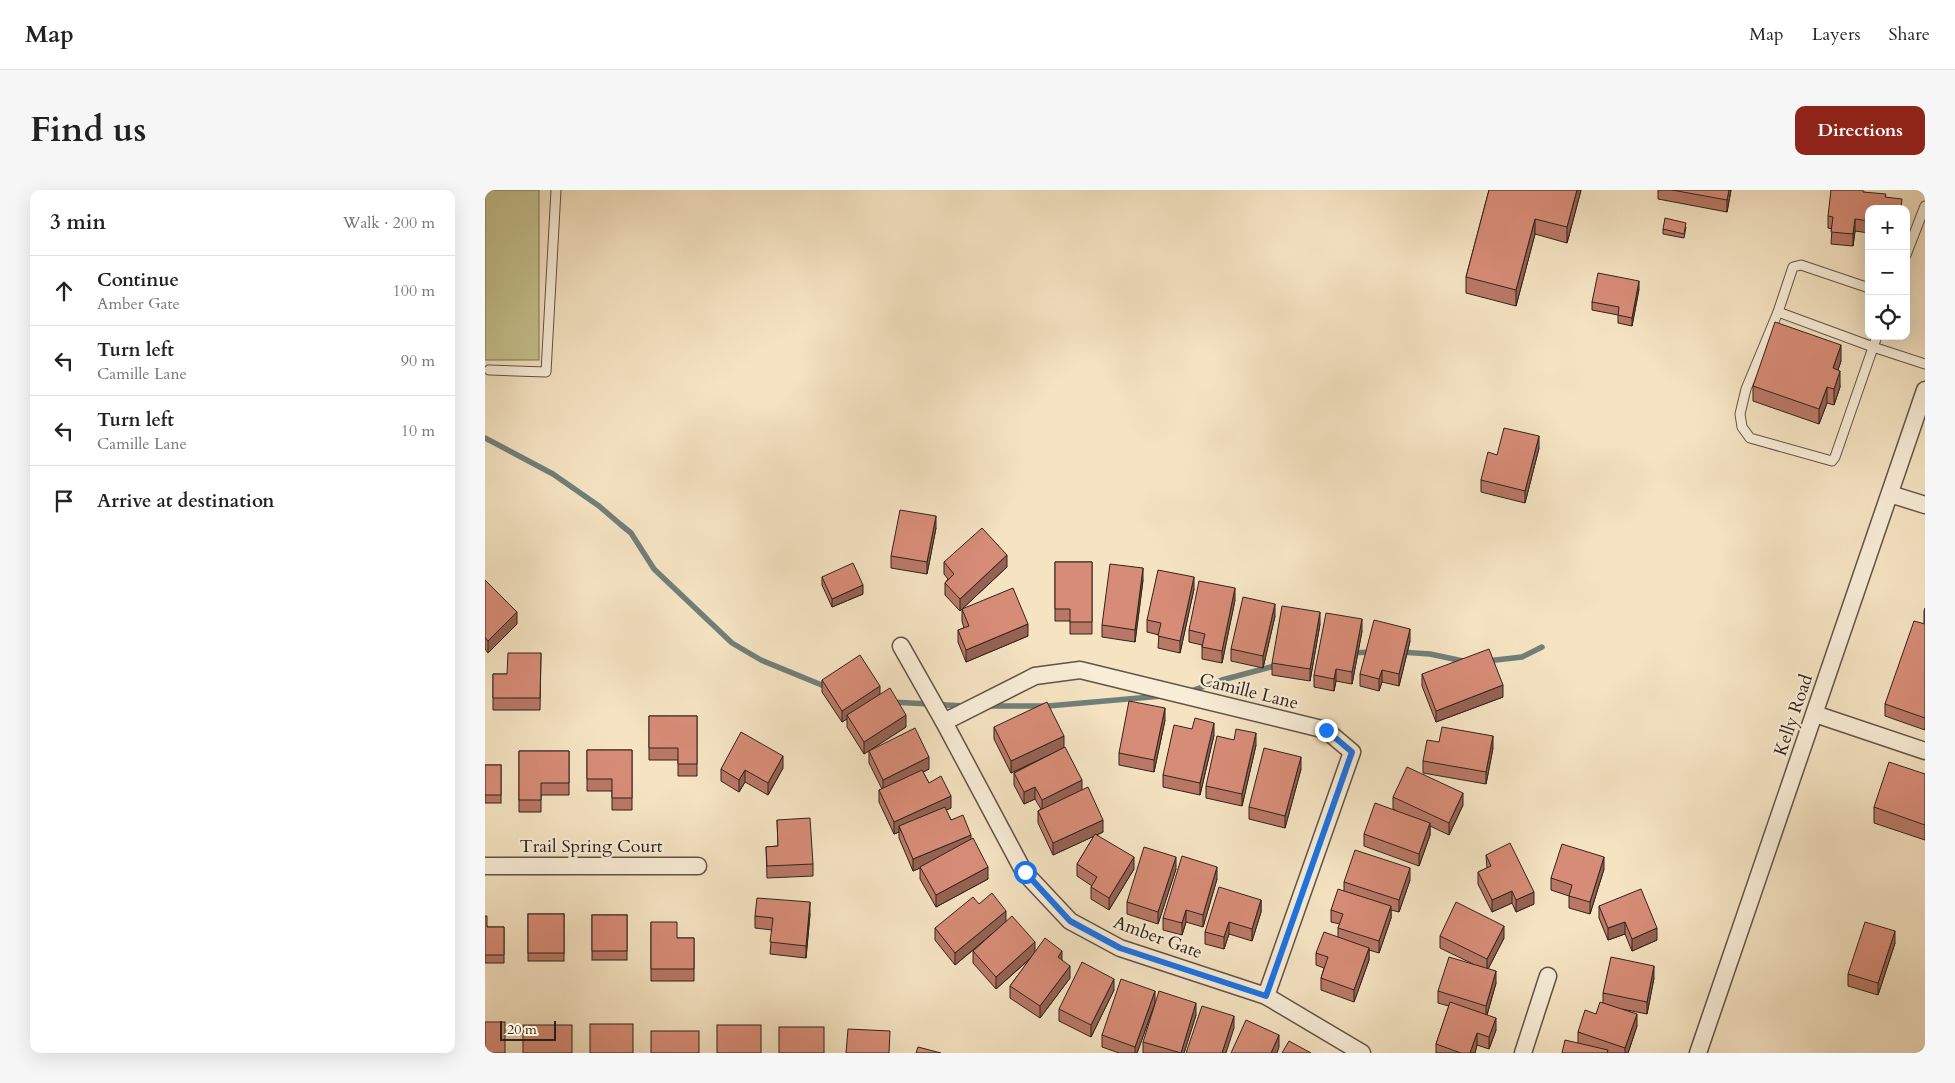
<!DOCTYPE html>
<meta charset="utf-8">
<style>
:root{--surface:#fff;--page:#f6f6f6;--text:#222;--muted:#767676;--line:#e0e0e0;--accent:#8f2418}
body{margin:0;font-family:Cardo,serif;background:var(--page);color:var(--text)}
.controls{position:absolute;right:15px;top:15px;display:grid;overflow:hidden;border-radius:10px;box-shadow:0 5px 20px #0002}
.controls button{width:45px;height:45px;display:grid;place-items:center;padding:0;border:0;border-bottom:1px solid var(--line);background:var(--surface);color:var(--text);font:25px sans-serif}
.scale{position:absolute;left:15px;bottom:12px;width:56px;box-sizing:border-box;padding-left:5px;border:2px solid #30231c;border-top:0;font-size:14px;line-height:18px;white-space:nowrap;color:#30231c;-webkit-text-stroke:4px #f8edd7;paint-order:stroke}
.stop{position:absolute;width:15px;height:15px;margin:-11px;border:4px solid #1a73e8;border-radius:50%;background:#fff}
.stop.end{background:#1a73e8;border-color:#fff;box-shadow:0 1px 5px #0008}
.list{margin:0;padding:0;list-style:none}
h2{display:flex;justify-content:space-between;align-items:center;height:65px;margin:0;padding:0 20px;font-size:21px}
h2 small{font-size:16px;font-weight:400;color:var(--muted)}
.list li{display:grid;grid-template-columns:32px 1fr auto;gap:15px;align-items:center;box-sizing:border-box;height:70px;padding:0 20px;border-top:1px solid var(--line)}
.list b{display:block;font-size:19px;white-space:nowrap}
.list p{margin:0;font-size:16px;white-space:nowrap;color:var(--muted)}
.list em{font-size:16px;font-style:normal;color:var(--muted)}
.icon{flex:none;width:28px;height:28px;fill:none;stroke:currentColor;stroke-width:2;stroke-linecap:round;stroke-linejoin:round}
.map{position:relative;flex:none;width:1440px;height:863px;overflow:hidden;border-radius:10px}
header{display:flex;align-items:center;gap:30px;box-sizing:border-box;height:70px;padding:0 25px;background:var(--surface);border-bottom:1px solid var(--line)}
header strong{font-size:24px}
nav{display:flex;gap:28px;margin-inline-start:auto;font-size:18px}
.intro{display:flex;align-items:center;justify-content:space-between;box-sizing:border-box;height:120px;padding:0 30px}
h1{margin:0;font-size:35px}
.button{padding:12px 22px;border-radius:10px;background:var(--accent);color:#fff;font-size:18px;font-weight:700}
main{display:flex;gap:30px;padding:0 30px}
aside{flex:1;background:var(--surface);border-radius:10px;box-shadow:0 5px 20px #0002}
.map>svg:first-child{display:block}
</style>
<header>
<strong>Map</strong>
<nav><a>Map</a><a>Layers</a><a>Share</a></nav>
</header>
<div class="intro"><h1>Find us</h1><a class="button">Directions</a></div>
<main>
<aside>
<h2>3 min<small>Walk · 200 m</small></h2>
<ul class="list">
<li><svg class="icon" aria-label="ahead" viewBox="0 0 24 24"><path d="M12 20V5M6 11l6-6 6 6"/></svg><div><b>Continue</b><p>Amber Gate</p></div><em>100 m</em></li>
<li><svg class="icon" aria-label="left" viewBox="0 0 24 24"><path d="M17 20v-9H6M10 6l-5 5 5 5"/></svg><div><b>Turn left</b><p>Camille Lane</p></div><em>90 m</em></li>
<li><svg class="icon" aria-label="left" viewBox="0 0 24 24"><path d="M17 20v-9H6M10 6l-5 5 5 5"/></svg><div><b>Turn left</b><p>Camille Lane</p></div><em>10 m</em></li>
<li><svg class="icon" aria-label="arrive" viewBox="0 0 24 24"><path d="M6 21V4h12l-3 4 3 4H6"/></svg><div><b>Arrive at destination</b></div></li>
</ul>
</aside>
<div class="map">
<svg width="1440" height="863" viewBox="0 0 1440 863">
<rect width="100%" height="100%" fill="#f5e3c2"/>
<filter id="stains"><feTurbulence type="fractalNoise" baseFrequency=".004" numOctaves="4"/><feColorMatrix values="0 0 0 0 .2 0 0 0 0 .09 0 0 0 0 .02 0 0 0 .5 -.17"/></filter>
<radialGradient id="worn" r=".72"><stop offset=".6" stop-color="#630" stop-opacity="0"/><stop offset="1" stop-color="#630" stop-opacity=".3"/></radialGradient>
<!-- green -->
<rect fill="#c4c18e" stroke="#7a7255" x="0" y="0" width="54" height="170"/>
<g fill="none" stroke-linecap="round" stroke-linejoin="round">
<!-- stream -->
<g stroke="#717f7a" stroke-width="5.5">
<path d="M0 248 68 284 114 316 135 334 146 343 169 379 247 453 276 470 344 498"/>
<path d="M915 462 945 464 978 471"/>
<path d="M865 463 886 462"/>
<path d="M1002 471 1037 467 1057 457"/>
<path d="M703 502 737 490 793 475"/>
<path d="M407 512 480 516"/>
<path d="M502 516H563L677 506"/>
</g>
<!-- lane casing -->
<g stroke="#615346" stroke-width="11">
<g id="lane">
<path d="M1421 65 1440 16"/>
<path d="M1384 98 1316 75 1308 77 1293 122 1261 199 1255 224 1257 237 1265 248 1347 271 1350 267 1392 146"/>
<path d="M1293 122 1388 157 1440 174"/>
<path d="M4 180 61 182 71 0"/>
</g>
</g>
<!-- street casing -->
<g stroke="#615346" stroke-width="19">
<g id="street">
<path d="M1405 304 1440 315"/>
<path d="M416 456 459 532 539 682 585 731 635 758 781 806 877 863"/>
<path d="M1330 524 1440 561"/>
<path d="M459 532 550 486 595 480 841 540 867 562 781 806"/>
<path d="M0 676H213"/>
<path d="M1038 863 1063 786"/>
<path d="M1213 863 1440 200"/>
</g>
</g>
<!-- lane -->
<use href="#lane" stroke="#f8edd7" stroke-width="9"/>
<!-- street -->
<use href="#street" stroke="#f8edd7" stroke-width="16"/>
</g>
<!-- wall -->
<g fill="#b97866" stroke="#30231c">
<path d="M1004 0H1096L1082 53 1050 44 1031 116 981 103V87Z"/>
<path d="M1173 0H1246L1242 22 1173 9Z"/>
<path d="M1379 2 1401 7 1417 19H1384V43L1370 41 1368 56 1346 54 1347 39 1343 38V26Z"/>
<path d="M1201 37 1199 48 1178 44V39Z"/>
<path d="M1154 99 1147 136 1133 133V125L1107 120V112Z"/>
<path d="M1356 171 1353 180 1355 197 1349 215 1342 213 1334 234 1268 211V196Z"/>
<path d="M1054 258 1040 313 996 302V290L1012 265Z"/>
<path d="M451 338 442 384 406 378V366Z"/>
<path d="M459 372 522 377 477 419 543 446 481 472 473 452V440L479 438 477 431V419L475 421 460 405V393L463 389 459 384Z"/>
<path d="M570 372H607V444H585V431H570Z"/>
<path d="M337 387 378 404 347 417 337 395Z"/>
<path d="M0 390 32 434 3 463 0 459Z"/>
<path d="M658 390 650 452 617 447V435Z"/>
<path d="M709 399 695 463 673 458 674 445 662 442V430Z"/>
<path d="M750 410 737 473 717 469V455L704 452V440Z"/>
<path d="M1440 418V433H1439V421Z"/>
<path d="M790 426 778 478 746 471V459Z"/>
<path d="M835 434 825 491 787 485V473Z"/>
<path d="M1440 434V540L1400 526V514Z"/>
<path d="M877 441 867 494 851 491 849 501 829 497V485Z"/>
<path d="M925 451 914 496 897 492 894 501 875 496V484Z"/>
<path d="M56 463 55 520H8V484H22Z"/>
<path d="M937 484 1018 507 951 532 937 496Z"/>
<path d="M337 490 395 504 421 537 379 564 362 537V529L357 532 337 502Z"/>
<path d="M164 526H212V586H193V570H164Z"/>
<path d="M680 530 669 582 634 575V563Z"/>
<path d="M509 537 579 558 597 600 618 642 612 645 649 679 624 720 606 709V697L607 696 592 686V674L609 646 568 665 553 633V621L556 619 550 609 539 614 529 595V583L573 561 526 583 509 549Z"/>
<path d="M707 539 729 545 715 605 678 597V585Z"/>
<path d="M771 555 757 616 721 608V596Z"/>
<path d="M1008 558 1001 594 938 583V571Z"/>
<path d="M102 560H147V620H127V601H102Z"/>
<path d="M34 561H84V605H56V622H34Z"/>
<path d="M384 561 444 579 438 582 444 593 466 618 461 620 466 630 486 649 503 689 451 717 435 689V678L428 681 414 648V642L409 644 394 612V600L397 599 384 573Z"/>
<rect x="0" y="575" width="16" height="38"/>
<path d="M298 578 283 605 260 592 254 602 236 591V579Z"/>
<path d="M816 579 800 638 764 629V617Z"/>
<path d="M1440 584V650L1389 633V617Z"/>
<path d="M908 607 978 615 964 645 945 636V645L934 676 879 656V644L912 621 908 619Z"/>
<path d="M292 630 328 674V686L282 688 281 657 293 656Z"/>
<path d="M1001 665 1049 714 1031 722 1027 713 1007 722 993 694V682L1002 678Z"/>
<path d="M691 679 673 734 642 724V712Z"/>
<path d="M1119 679 1105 724 1084 718V706L1066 700V688Z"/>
<path d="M732 689 718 737 701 732 697 745 678 740V728Z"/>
<path d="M925 690 914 722 906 720V728L894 763 884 760V770L869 812 836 800V788L839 778 831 775V763L853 747V738L855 734 846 732V720L859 700V692Z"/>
<path d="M776 710V722L767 751 744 744 739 759 720 754V742Z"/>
<path d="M494 714 521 731 550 762 577 770 585 788 555 828 525 808V796L545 769 511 799 488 773V761L499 751 470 775 450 750V738Z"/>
<path d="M1114 716 1172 750 1147 761 1140 744 1123 750 1114 728Z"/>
<rect x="43" y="724" width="36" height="47"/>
<path d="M325 724 321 768 285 764 287 740 270 738V726Z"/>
<rect x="107" y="725" width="35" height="45"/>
<path d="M0 726 2 737H19V773H0Z"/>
<path d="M166 732 192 748H209V791H166Z"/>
<path d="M955 746 1019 748 1003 779 1011 793 1002 825 1011 840 1004 859 992 855 990 863H951V854L964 816 953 813V801L988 774 955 758Z"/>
<path d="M1410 753 1393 805 1363 796V784Z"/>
<path d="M1169 788 1162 824 1137 819 1152 836 1143 863H1077L1093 853V842L1111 824 1118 813V803Z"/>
<path d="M629 800 606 847 574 831V819Z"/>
<path d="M670 813 652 863H634L617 857V845Z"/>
<path d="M711 825 699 863H658V852Z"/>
</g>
<!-- shaded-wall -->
<g fill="#966253" stroke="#30231c">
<path d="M1092 0H1096L1082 53V37Z"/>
<path d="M1244 0H1246L1242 22V10Z"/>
<path d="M1050 29V44L1031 116V100Z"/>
<path d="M1370 29V41L1368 56V44Z"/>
<path d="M1154 91V99L1147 136V128Z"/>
<path d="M1356 155V171L1348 194V178Z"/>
<path d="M1355 181V197L1349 215V199Z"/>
<path d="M1342 197V213L1334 234V219Z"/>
<path d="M1054 246V258L1040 313V301Z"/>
<path d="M451 326V338L442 384V372Z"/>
<path d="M522 365V377L475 421V409Z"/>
<path d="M658 378V390L650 452V440Z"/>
<path d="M709 387V399L695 463V451Z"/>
<path d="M378 395V404L347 417V409Z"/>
<path d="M750 398V410L737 473V461Z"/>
<path d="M790 414V426L778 478V466Z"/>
<path d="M32 422V434L3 463V451Z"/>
<path d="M835 422V434L825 491V479Z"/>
<path d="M877 429V441L867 494V482Z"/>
<path d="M543 434V446L481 472V460Z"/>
<path d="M925 439V451L914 496V484Z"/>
<path d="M851 479V491L849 501V489Z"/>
<path d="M897 480V492L894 501V489Z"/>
<path d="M1018 495V507L951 532V521Z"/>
<path d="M395 496V508L362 525V529L357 532V521Z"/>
<path d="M680 518V530L669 582V570Z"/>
<path d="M421 525V537L379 564V552Z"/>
<path d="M729 533V545L715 605V593Z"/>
<path d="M771 543V555L757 616V604Z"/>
<path d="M579 546V558L526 583V571Z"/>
<path d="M1008 546V558L1001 594V582Z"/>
<path d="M298 566V578L283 605V593Z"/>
<path d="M444 567V579L398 602V590Z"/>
<path d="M816 567V579L800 638V626Z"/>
<path d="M260 580V592L254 602V590Z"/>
<path d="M597 590V602L557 622V610Z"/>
<path d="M550 597V609L539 614V602Z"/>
<path d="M978 603V615L964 645V633Z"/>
<path d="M466 606V618L416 641 414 636V642L409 644V632Z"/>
<path d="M618 630V642L568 665V653Z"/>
<path d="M945 633V645L934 676V664Z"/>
<path d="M486 645V657L428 681V669Z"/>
<path d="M649 667V679L624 720V708Z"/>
<path d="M691 667V679L673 734V722Z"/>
<path d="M1119 667V679L1105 724V712Z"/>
<path d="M503 677V689L451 717V705Z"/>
<path d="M732 677V689L718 737V725Z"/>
<path d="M925 678V690L914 722V710Z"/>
<path d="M1027 701V713L1007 722V710Z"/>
<path d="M1049 702V714L1031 722V710Z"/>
<path d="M776 710V722L767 751V739Z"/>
<path d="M325 712V724L321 768V756Z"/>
<path d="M906 716V728L894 763V751Z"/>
<path d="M701 720V732L697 745V733Z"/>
<path d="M521 721V732L470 775V763Z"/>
<path d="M744 732V744L739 759V747Z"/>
<path d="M1140 732V744L1123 750V738Z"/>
<path d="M1019 736V748L1002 781V769Z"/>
<path d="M1172 738V750L1147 761V749Z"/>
<path d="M1410 741V753L1393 805V793Z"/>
<path d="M550 752V764L511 799V787Z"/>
<path d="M884 758V770L869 812V800Z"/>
<path d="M577 761V773L573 767Z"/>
<path d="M585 776V788L555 828V816Z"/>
<path d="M1169 776V788L1162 824V812Z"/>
<path d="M1011 781V793L1001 828V816Z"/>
<path d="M629 789V800L606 847V835Z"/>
<path d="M670 801V813L652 863H650V857Z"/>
<path d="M711 813V825L699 863H696Z"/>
<path d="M1152 824V836L1143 863H1140V858Z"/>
<path d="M749 826V838L741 863H737Z"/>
<path d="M1011 828V840L1004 859V847Z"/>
<path d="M992 843V855L990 863H985Z"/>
<path d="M794 845V857L792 863H786Z"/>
</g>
<!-- building -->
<g fill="#d78c77" stroke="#30231c">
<path d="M1004 0H1092L1082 37 1050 29 1031 100 981 87Z"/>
<path d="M1187 0H1244L1242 10Z"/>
<path d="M1346 0H1378V2L1401 4 1400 7 1417 9 1416 19H1384V31L1370 29 1368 44 1346 42 1348 27 1343 26Z"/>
<path d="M1180 28 1201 33 1199 44 1178 39Z"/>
<path d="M1113 83 1154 91 1147 128 1133 125 1134 117 1107 112Z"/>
<path d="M1290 132 1356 155 1348 178 1355 181 1349 199 1342 197 1334 219 1268 196Z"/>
<path d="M1019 238 1054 246 1040 301 996 290 1003 262 1012 265Z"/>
<path d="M415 320 451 326 442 372 406 366Z"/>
<path d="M497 338 522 365 475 409 460 393 469 384 459 372Z"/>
<path d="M570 372H607V432H585V419H570Z"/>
<path d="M368 373 378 395 347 409 337 387Z"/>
<path d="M625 374 658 378 650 440 617 435Z"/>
<path d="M673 380 709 387 695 451 673 446 676 433 662 430Z"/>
<path d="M0 390 32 422 3 451 0 447Z"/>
<path d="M714 391 750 398 737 461 717 457 720 444 704 440Z"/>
<path d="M528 398 543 434 481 460 473 440 484 436 477 419Z"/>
<path d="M758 407 790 414 778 466 746 459Z"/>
<path d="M797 416 835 422 825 479 787 473Z"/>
<path d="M841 423 877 429 867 482 851 479 849 489 829 485Z"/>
<path d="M889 430 925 439 914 484 897 480 894 489 875 484Z"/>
<path d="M1429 431 1440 434V528L1400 514Z"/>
<path d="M1004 459 1018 495 951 521 937 484Z"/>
<path d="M23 463H56L55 508H8V484H22Z"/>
<path d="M375 465 395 496 357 521 337 490Z"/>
<path d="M405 498 421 525 379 552 362 525Z"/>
<path d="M644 511 680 518 669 570 634 563Z"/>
<path d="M562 512 579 546 526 571 509 537Z"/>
<path d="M164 526H212V574H193V558H164Z"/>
<path d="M710 528 729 533 715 593 678 585 689 535 707 539Z"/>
<path d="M957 537 1008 546 1001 582 938 571 942 550 954 552Z"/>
<path d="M430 538 444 567 398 590 384 561Z"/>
<path d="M751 539 771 543 757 604 721 596 732 546 749 550Z"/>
<path d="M256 542 298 566 283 593 260 580 254 590 236 579Z"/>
<path d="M580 557 597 590 557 610 550 597 539 602 529 583Z"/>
<path d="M779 558 816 567 800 626 764 617Z"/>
<path d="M102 560H147V608H127V589H102Z"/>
<path d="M34 561H84V593H56V610H34Z"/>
<path d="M1404 572 1440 584V635L1389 617Z"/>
<rect x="0" y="575" width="16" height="30"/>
<path d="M922 577 978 603 964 633 908 607Z"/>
<path d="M437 580 444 593 456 586 466 606 409 632 394 600Z"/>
<path d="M603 597 618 630 568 653 553 621Z"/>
<path d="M890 613 945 633 934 664 879 644Z"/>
<path d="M460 617 466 630 478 625 486 645 428 669 414 636Z"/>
<path d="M325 628 328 674 282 676 281 657 293 656 292 630Z"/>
<path d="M610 644 649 667 624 708 606 697 612 687 592 674Z"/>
<path d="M488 648 503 677 451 705 435 677Z"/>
<path d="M1025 653 1049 702 1031 710 1027 701 1007 710 993 682 1006 676 1001 665Z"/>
<path d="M1077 654 1119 667 1105 712 1084 706 1087 695 1066 688Z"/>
<path d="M659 657 691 667 673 722 642 712Z"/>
<path d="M870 660 925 678 914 710 859 692Z"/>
<path d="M697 666 732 677 718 725 701 720 697 733 678 728Z"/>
<path d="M734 697 776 710 767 739 744 732 739 747 720 742Z"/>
<path d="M853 699 906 716 894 751 853 738 858 724 846 720Z"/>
<path d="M1156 699 1172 738 1147 749 1140 732 1123 738 1114 716Z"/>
<path d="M507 703 521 721 470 763 450 738 488 707 494 714Z"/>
<path d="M272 708 325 712 321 756 285 752 288 728 270 726Z"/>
<path d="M971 712 1019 736 1002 769 955 746Z"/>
<rect x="43" y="724" width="36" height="39"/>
<rect x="107" y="725" width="35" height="36"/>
<path d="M0 726H2V737H19V765H0Z"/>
<path d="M527 726 550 752 511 787 488 761Z"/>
<path d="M166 732H192V748H209V779H166Z"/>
<path d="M1380 732 1410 741 1393 793 1363 784Z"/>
<path d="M839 742 884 758 869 800 836 788 843 767 831 763Z"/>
<path d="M560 748 577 761 573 767 585 776 555 816 525 796Z"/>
<path d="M964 767 1011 781 1001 816 953 801Z"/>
<path d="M1126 767 1169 776 1162 812 1118 803Z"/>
<path d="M597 772 629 789 606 835 574 819Z"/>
<path d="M636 789 670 801 650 857 617 845Z"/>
<path d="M674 801 711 813 696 863 658 852Z"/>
<path d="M965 812 1011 828 1004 847 992 843 985 863H976L951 854Z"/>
<path d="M1115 812 1152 824 1140 858 1093 842 1100 820 1111 824Z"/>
<path d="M717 816 749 826 737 863H701Z"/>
<path d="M761 830 794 845 786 863H746Z"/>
<rect x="0" y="832" width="20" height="31"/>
<rect x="105" y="834" width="43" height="29"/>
<rect x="38" y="835" width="49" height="28"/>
<rect x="232" y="835" width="44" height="28"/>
<rect x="294" y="837" width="45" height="26"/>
<path d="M363 839 405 841 404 863H361Z"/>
<rect x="166" y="841" width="48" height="22"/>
<path d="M1080 850 1123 860 1122 863H1077Z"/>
<path d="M804 851 826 863H797Z"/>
<path d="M433 857 456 863H431Z"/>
</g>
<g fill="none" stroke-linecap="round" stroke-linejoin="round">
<!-- route -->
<path stroke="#1a73e8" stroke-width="6" d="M540 682 585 731 635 758 781 806 867 562 841 540"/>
</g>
<g text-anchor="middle" stroke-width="4.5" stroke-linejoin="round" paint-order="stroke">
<!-- street labels -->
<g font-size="18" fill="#30231c" stroke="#f8edd7">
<text transform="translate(764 501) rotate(14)" y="6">Camille Lane</text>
<text transform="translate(1308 525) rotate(-71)" y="6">Kelly Road</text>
<text x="106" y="662">Trail Spring Court</text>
<text transform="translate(673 747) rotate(20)" y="6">Amber Gate</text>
</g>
</g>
<rect width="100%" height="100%" filter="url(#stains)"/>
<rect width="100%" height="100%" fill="url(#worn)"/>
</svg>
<div class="controls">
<button>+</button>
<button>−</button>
<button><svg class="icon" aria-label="locate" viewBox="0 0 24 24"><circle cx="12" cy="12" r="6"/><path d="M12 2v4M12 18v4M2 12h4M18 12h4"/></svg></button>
</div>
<div class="scale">20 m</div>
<div class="stop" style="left:540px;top:682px"></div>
<div class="stop end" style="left:841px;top:540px"></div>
</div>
</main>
